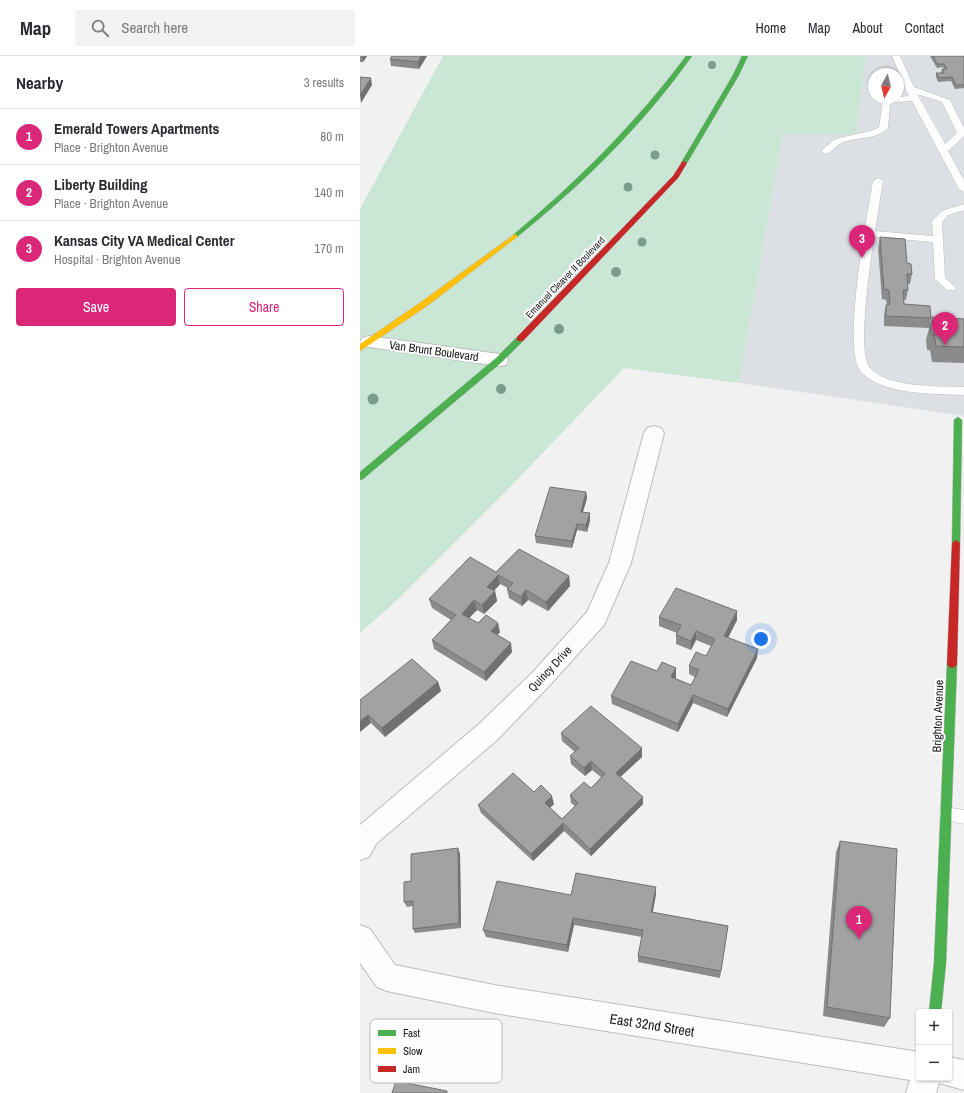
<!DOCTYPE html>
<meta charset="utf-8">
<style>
:root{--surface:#fff;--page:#f2f2f3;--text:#2b2b33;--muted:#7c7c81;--line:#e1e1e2;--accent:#db2777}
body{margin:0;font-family:"Archivo Narrow",sans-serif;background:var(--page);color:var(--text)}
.controls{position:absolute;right:12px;bottom:12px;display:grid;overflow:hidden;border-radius:4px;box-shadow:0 1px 3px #0004}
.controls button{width:36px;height:36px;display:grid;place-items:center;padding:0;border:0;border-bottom:1px solid var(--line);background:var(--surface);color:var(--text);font:20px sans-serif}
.compass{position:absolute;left:508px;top:12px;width:36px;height:36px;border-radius:50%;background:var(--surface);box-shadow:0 1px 3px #0004;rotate:188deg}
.you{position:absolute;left:401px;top:583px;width:14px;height:14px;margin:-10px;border:3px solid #fff;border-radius:50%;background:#1a73e8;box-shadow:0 0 0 6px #1a73e833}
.badge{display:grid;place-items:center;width:26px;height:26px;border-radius:50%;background:var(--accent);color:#fff;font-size:13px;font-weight:700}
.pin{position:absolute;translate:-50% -33px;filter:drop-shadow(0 1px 2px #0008)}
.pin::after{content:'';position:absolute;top:21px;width:14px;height:12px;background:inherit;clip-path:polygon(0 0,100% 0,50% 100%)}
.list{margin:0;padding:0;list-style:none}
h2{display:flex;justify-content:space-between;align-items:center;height:52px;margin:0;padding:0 16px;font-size:17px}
h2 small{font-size:13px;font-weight:400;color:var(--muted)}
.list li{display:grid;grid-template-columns:26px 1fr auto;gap:12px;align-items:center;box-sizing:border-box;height:56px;padding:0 16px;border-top:1px solid var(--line)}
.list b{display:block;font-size:15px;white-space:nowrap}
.list p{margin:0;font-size:13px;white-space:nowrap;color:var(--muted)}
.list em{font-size:13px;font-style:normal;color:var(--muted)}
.actions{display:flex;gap:8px;padding:12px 16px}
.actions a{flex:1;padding:9px 0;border:1px solid var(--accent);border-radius:4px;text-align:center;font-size:14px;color:var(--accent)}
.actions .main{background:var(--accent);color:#fff}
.icon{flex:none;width:22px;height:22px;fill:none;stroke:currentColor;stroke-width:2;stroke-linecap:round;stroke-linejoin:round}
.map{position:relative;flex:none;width:604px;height:1037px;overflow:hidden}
header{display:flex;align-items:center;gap:24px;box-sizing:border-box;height:56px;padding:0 20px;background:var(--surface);border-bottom:1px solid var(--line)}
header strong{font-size:19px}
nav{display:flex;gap:22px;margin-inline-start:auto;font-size:14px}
.search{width:280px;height:36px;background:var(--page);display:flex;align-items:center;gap:10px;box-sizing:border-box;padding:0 14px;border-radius:4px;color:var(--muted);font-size:15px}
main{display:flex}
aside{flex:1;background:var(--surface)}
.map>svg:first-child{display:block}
</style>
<header>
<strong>Map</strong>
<div class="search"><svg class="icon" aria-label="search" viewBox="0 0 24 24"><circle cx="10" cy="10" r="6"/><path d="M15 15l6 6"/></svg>Search here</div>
<nav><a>Home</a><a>Map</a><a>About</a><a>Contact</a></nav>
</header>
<main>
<aside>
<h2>Nearby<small>3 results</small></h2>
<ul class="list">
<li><span class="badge">1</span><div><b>Emerald Towers Apartments</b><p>Place · Brighton Avenue</p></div><em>80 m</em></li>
<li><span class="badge">2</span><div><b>Liberty Building</b><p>Place · Brighton Avenue</p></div><em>140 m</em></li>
<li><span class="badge">3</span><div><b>Kansas City VA Medical Center</b><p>Hospital · Brighton Avenue</p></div><em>170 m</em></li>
</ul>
<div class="actions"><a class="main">Save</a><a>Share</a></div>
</aside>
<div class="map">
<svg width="604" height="1037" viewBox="0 0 604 1037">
<rect width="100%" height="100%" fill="#f1f1f2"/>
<!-- built -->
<path fill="#dce0e5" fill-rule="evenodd" d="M506 0H604V360L379 327 423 78H496ZM514 18H538V42H514Z"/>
<!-- green -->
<path fill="#cae6d5" d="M83 0H506L496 78H423L379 327 264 312 152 429 35 546 0 577V153Z"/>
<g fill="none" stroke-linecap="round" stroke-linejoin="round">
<!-- lane casing -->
<g stroke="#bcbcbd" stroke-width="1">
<g id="lane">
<path d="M532 0H540L554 31 590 44 604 72V80L588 95 604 124V136L599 133 552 45 536 46 530 48 528 72C516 85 496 80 482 87 476 89 472 96 466 98L461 95 475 83 514 74 519 71 523 45 529 42 549 40ZM557 38 582 46 597 77 585 88Z"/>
<path d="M518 122 523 125 515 175 573 180 572 165 582 155 604 148V154L588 159 582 166 585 222 596 232 595 234H587L575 223 573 186 514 181C511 204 496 296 510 312 527 332 579 330 604 331V339C572 337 527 340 502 317 480 297 508 156 513 125Z"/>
<path d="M586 751 604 754V768L581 763 578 758 581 753Z"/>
</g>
</g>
<!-- street casing -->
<g stroke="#bcbcbd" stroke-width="2">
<g id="street">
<path d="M9 280 139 298 146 299 148 304 146 309 139 310 2 290 0 286 2 282Z"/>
<path d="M294 370 301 372 304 377 271 507 244 569 189 630 137 684 16 788 9 801 0 804V769L119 668 173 616 227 556 249 507 284 377 287 372Z"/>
<path d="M0 869 10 873 35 909 134 929 559 996V1022H589V1001L604 1004V1034L579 1027 576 1037H546L550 1024 134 957 27 935 17 931 0 907Z"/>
</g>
</g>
<!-- fast casing -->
<g stroke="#bcbcbd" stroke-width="1">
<g id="fast">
<path d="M326 0H332C283 69 223 128 157 181H153V179C218 125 276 67 326 0Z"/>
<path d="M382 0H388L379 19 327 107 322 108 321 107 373 19Z"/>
<path d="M160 280 163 281V285L142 306 3 423 0 424V416L136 302 157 281Z"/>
<path d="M598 361 602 364 600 487 596 490 592 487 594 364Z"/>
<path d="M592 604 595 605 597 608 586 907 581 956H569L574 907 587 608 589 605Z"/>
</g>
</g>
<!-- slow casing -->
<g stroke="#bcbcbd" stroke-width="1">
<path id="slow" d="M155 178 157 179V181L67 250 0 295V288L61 246Z"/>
</g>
<!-- jam casing -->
<g stroke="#bcbcbd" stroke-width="1">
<g id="jam">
<path d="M324 105 327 107 318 122 163 285H157V281L313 120 322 106Z"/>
<path d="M596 484 600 487 597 608 595 611 592 612 589 611 587 608 592 487Z"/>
</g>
</g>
<!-- lane -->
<use href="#lane" fill="#fdfdfd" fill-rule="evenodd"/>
<!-- street -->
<use href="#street" fill="#fdfdfd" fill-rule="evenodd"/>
<!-- fast -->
<use href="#fast" fill="#4caf50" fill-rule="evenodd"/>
<!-- slow -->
<use href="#slow" fill="#ffc107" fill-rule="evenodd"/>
<!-- jam -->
<use href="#jam" fill="#c62828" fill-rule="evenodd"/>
</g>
<!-- trees -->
<g fill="#7a9c8b">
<circle cx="352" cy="9" r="4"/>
<circle cx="295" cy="99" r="4.5"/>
<circle cx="268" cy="131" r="4.5"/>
<circle cx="282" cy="186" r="4.5"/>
<circle cx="256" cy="216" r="5"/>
<circle cx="199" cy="273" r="5"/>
<circle cx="141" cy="333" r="5"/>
<circle cx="13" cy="343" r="5.5"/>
</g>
<!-- wall -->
<g fill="#8b8b8b">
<path d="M0 0H7L3 6H0Z"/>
<path d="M32 0H67L59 13 31 10 30 3Z"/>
<path d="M570 0H604V32L595 33 591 25 578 26 576 21V17H581L582 13H584L583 11 577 12Z"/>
<path d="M520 181 547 207 552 218 550 228H548V234L546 244H544V248L571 262 569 272 524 270V259L526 249H527L526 244 522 243 518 192Z"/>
<path d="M572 261 604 263V307L572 306 570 294H567L566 284Z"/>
<path d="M226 436 227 442 223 456 230 457V464L227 476 217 474 212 492 176 487 175 480Z"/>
<path d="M136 516 209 520 210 530 188 555 168 544 162 550 149 542 147 533 148 532 140 528 134 535H135L137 545 124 558 117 554 109 562 118 567 140 576 137 579 152 596 126 625 74 593 72 584 91 564 72 552 69 543Z"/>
<path d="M299 561 377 564 368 582 397 602 367 661 333 647 318 676 252 648 251 640 297 615 316 612V621L315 622 331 629 335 621 329 618V610L346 600 351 590 336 584 331 594 316 588V579L317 577 299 570Z"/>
<path d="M78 626 81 635 25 681 11 667 0 644Z"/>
<path d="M201 677 282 701 260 721 283 741V748L231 800 204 775 173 805 121 757 118 749 174 736 194 748 190 752 202 763 215 750 211 747 210 739 231 732 241 721 232 714 225 720 211 708 210 700 215 696 202 685Z"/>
<path d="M480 785 530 962 524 971 463 960 476 796Z"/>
<path d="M98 792 100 798 101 872 55 877 53 873V850L47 851 44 846 51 825Z"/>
<path d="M296 838 293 856 368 870 360 922 278 906V900L282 881 214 869 208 896 126 881 123 874 211 839Z"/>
</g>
<!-- shaded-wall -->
<g fill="#717171">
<path d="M2 0H7L3 6Z"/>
<path d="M61 0H67L59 13 58 6Z"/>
<path d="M11 22 12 29 1 47 0 39Z"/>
<path d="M226 436 227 442 221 462V456Z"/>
<path d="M230 457V464L227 476 226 469Z"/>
<path d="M217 468V474L212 492V485Z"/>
<path d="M138 519 140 528 129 540 127 531Z"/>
<path d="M209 520 210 530 188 555 186 546Z"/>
<path d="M166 534 168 544 162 550 161 541Z"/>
<path d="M135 535 137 545 124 558 122 549Z"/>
<path d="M114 544 117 554 104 567 102 558Z"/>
<path d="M377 555V564L364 589V580Z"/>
<path d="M138 567 140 576 133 584 131 575Z"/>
<path d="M336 575V584L331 594V585Z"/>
<path d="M151 587 152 596 126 625 124 616Z"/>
<path d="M398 593 397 602 367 661 368 653Z"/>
<path d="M316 612V621L311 629V621Z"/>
<path d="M78 626 81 635 25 681 22 672Z"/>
<path d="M333 639V647L318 676V668Z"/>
<path d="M8 659 11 667 0 676V665Z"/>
<path d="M282 692V701L256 725V717Z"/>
<path d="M231 705 232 714 225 720 224 712Z"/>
<path d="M192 740 194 748 186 755 185 747Z"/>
<path d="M283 741V748L231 800 230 793Z"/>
<path d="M203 767 204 775 173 805 171 798Z"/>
<path d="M98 792 100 798 101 872 99 867Z"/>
<path d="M296 831V838L291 863V856Z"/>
<path d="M213 862 214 869 208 896 207 889Z"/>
</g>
<!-- building -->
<g fill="#a2a2a2" stroke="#717171">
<path d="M32 0H61L58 6 30 3Z"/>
<path d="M573 0H604V29H596L592 21 579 22 576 17H584L582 13H587L584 8H577Z"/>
<path d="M0 21 11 22 0 39Z"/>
<path d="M520 181 545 183 547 207 551 208 552 218H547L548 234H543L544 248 570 250 571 262 526 260V249L530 248 529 234 524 233Z"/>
<path d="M572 261 604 263V291L576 290 574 278H571L570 268H573Z"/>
<path d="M190 431 226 436 221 456 230 457 226 469 217 468 212 485 175 480Z"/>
<path d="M159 493 209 520 186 546 166 534 161 541 147 533 153 527 138 519 127 531 135 535 122 549 114 544 102 558 118 567 126 559 138 567 131 575 151 587 124 616 72 584 96 559 69 543 110 501 136 516Z"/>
<path d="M316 532 377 555 364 580 398 593 368 653 333 639 318 668 251 640 271 605 297 615 302 606 316 612 311 621 331 629 339 614 329 610 336 596 346 600 355 583 336 575 331 585 316 579 321 569 299 561Z"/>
<path d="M52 603 78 626 22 672 8 659 0 665V644Z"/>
<path d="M231 650 282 692 256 717 283 741 230 793 203 767 171 798 118 749 153 717 174 736 181 729 192 740 185 747 202 763 218 747 210 739 224 726 231 732 245 718 231 705 224 712 210 700 219 692 201 677Z"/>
<path d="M480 785 537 793 530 962 467 951Z"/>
<path d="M98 792 99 867 53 873V845L44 846V826L51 825V798Z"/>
<path d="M216 817 296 831 291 856 368 870 361 915 278 900 283 874 213 862 207 889 123 874 137 825 211 839Z"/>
<path d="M36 1025 87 1035V1037H32Z"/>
</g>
<g text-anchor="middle" stroke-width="4" stroke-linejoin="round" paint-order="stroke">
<!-- far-street labels -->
<g font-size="10" fill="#181919" stroke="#fefeff">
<text transform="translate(205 221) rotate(-46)" y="4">Emanuel Cleaver II Boulevard</text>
</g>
<!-- street labels -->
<g font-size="12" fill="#181919" stroke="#fefeff">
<text transform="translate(74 295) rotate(8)" y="4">Van Brunt Boulevard</text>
<text transform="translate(190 613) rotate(-47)" y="4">Quincy Drive</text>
<text transform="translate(578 660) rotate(-88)" y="4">Brighton Avenue</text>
</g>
<!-- near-street labels -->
<g font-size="14" fill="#181919" stroke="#fefeff">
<text transform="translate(292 969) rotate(9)" y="5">East 32nd Street</text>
</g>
</g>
<!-- legend -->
<rect x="10" y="963" width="132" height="64" rx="6" fill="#fefeff" stroke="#b9b9ba" stroke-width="1"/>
<rect x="18" y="974" width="18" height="6" fill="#4caf50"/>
<rect x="18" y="992" width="18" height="6" fill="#ffc107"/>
<rect x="18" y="1010" width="18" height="6" fill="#c62828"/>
<g font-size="11" fill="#181919">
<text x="43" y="981">Fast</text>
<text x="43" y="999">Slow</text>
<text x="43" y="1017">Jam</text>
</g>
</svg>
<div class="controls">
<button>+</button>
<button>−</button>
</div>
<svg class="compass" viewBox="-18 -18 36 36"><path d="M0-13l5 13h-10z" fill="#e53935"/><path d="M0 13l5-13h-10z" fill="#7c7c81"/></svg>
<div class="you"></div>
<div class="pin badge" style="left:499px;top:883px">1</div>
<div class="pin badge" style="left:585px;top:289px">2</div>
<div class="pin badge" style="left:502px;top:202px">3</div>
</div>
</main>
